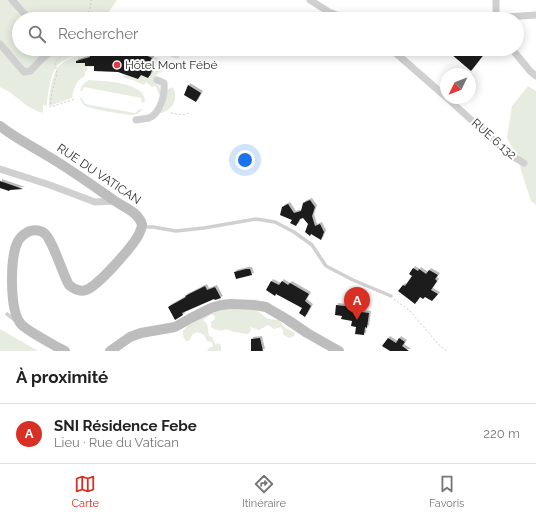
<!DOCTYPE html>
<html lang="fr">
<meta charset="utf-8">
<style>
:root{--surface:#fff;--page:#f2f2f2;--text:#222;--muted:#767676;--line:#e0e0e0;--accent:#d93025}
body{margin:0;font-family:Raleway,sans-serif;background:var(--page);color:var(--text)}
.compass{position:absolute;left:440px;top:68px;width:36px;height:36px;border-radius:50%;background:var(--surface);box-shadow:0 2px 10px #0003;rotate:227deg}
.you{position:absolute;left:245px;top:160px;width:14px;height:14px;margin:-10px;border:3px solid #fff;border-radius:50%;background:#1a73e8;box-shadow:0 0 0 6px #1a73e833}
.badge{display:grid;place-items:center;width:26px;height:26px;border-radius:50%;background:var(--accent);color:#fff;font-size:13px;font-weight:700}
.pin{position:absolute;translate:-50% -33px;filter:drop-shadow(0 1px 2px #0008)}
.pin::after{content:'';position:absolute;top:21px;width:14px;height:12px;background:inherit;clip-path:polygon(0 0,100% 0,50% 100%)}
.list{margin:0;padding:0;list-style:none}
h2{display:flex;justify-content:space-between;align-items:center;height:52px;margin:0;padding:0 16px;font-size:17px}
h2 small{font-size:13px;font-weight:400;color:var(--muted)}
.list li{display:grid;grid-template-columns:26px 1fr auto;gap:12px;align-items:center;box-sizing:border-box;height:60px;padding:0 16px;border-top:1px solid var(--line)}
.list b{display:block;font-size:15px;white-space:nowrap}
.list p{margin:0;font-size:13px;white-space:nowrap;color:var(--muted)}
.list em{font-size:13px;font-style:normal;color:var(--muted)}
.icon{flex:none;width:22px;height:22px;fill:none;stroke:currentColor;stroke-width:2;stroke-linecap:round;stroke-linejoin:round}
.map{position:relative;flex:none;width:536px;height:351px;overflow:hidden}
.search{position:absolute;background:var(--surface);box-shadow:0 2px 10px #0003;left:12px;right:12px;top:12px;height:44px;display:flex;align-items:center;gap:10px;box-sizing:border-box;padding:0 14px;border-radius:22px;color:var(--muted);font-size:15px}
.sheet{height:112px;background:var(--surface)}
nav{display:flex;justify-content:space-around;align-items:center;box-sizing:border-box;height:56px;border-top:1px solid var(--line);background:var(--surface);font-size:11px;color:var(--muted)}
nav a{display:grid;justify-items:center;gap:2px}
nav .on{color:var(--accent)}
.map>svg:first-child{display:block}
</style>
<div class="map">
<svg width="536" height="351" viewBox="0 0 536 351">
<defs>
<filter id="shadow"><feDropShadow dx="2" dy="-2" stdDeviation="0" flood-color="#0004"/></filter>
</defs>
<rect width="100%" height="100%" fill="#fff"/>
<!-- green -->
<g fill="#e6ecdf">
<path d="M0 0H117L106 16 102 19H19V49H89L90 55C79 54 65 57 57 66 51 73 47 97 47 106L43 105V113C24 108 17 94 0 87Z"/>
<path d="M149 49H181L178 59Z"/>
<path d="M81 55 90 56 85 58V66H93L94 67H87V71H85V76C75 81 74 88 72 98L49 106C48 97 53 73 58 67 63 61 74 56 81 55Z"/>
<path d="M153 56 160 59 172 67 169 72 164 68 161 72 157 74 154 82 159 86 162 94 159 95 156 86 152 87 146 82 144 85 135 81 123 77 124 74 138 79 142 74 150 75 152 70 147 68Z"/>
<path d="M89 80C103 81 145 82 145 101L142 103 141 98 84 87 82 91H80C81 86 84 83 89 80Z"/>
<path d="M528 86 536 91V205L531 201 515 152 507 138 512 106Z"/>
<path d="M172 87 174 89C178 102 171 111 158 114L164 107 167 90Z"/>
<path d="M80 98H82L85 104 135 113 140 109 142 110C139 113 137 114 133 115 126 115 91 109 85 106 82 104 81 101 80 98Z"/>
<path d="M223 309 256 310 268 319 279 320 284 327 295 333V335L292 337 288 338 283 334V330L281 327 274 329 268 325 259 330 250 327 251 331 248 334 234 332 226 329C222 332 214 330 211 327V322L215 319 214 315H210L203 320C210 325 207 330 209 336L212 337 215 344 216 345 218 343 221 345V351H208L207 349 213 346 212 342 207 341 204 335 198 332 193 334 189 341H186L183 336V331L189 324 201 316Z"/>
<path d="M0 329 38 351H0Z"/>
</g>
<!-- building -->
<g fill="#1a1a1a" filter="url(#shadow)">
<path d="M89 49H123L139 52 152 58 147 68 152 70 150 75 148 78 141 75 138 79 118 72 94 71V66H85V63H76V61L90 57Z"/>
<path d="M455 49H488L471 71 451 54Z"/>
<path d="M188 85 201 93 196 102 184 95Z"/>
<path d="M0 181 23 189 10 190 9 191 0 188Z"/>
<path d="M310 200 315 207 312 216 315 226 320 224 324 232 321 240 311 234 310 236 305 232 308 224 303 218 300 219 296 226 290 223 292 220 280 215 282 207 288 204 294 213 301 211 303 203Z"/>
<path d="M413 268 418 271 419 269 426 274 429 270 438 275 435 279 437 281 431 290 438 294 432 301 425 297 423 299 420 297 415 304 398 291 403 285 405 286 412 276 409 274Z"/>
<path d="M246 269H250L252 275 236 279 234 272Z"/>
<path d="M271 281 279 285 282 281 288 285 290 283 309 294 305 301 311 306 305 317 299 313 302 308 276 294 275 296 266 290Z"/>
<path d="M205 286 207 290 215 287 221 298 215 300 214 299 182 313 183 315 175 320 168 307 186 297 185 296Z"/>
<path d="M336 305 353 307V311L369 313 367 328 365 327 364 335 355 334 356 327 351 326 352 321 341 319 342 316 335 315Z"/>
<path d="M260 338 263 351H251V339Z"/>
<path d="M388 338 396 343 399 338 405 342 402 346 409 351H390L382 346Z"/>
</g>
<g fill="none" stroke-linecap="round" stroke-linejoin="round">
<!-- path -->
<g stroke="#cdcdcd" stroke-width="1" stroke-dasharray="2 2" stroke-linecap="butt">
<path d="M83 19C87 14 92 7 91 0"/>
<path d="M69 49 55 62 57 73 52 92 50 107 75 99"/>
<path d="M136 52 137 49"/>
<path d="M171 113 182 115 189 113"/>
<path d="M394 299 410 311 439 345 447 351"/>
</g>
<!-- lane -->
<g stroke="#d0d0d0" stroke-width="3.5">
<path d="M143 227H153L176 231 204 228 256 219 275 222 294 232 312 245 326 266 353 280 391 296"/>
<path d="M7 314 16 321"/>
</g>
<!-- street -->
<g stroke="#d0d0d0" stroke-width="7">
<path d="M12 0 29 19"/>
<path d="M310 0 329 12 346 19"/>
<path d="M496 0V16L497 19"/>
<path d="M469 19 536 15"/>
<path d="M0 44 24 72 30 71 43 58 54 49"/>
<path d="M391 49 446 97"/>
<path d="M512 49 530 71 536 76"/>
<path d="M447 98 510 155 524 163"/>
<path d="M136 120C140 119 145 119 149 118 161 113 165 94 164 83L157 80"/>
<path d="M0 169 47 184 95 202 116 201"/>
</g>
<!-- secondary -->
<g stroke="#bdbdbd" stroke-width="10">
<path d="M0 126C15 138 30 145 46 155 70 169 92 185 115 201 125 208 137 211 142 224 142 228 140 232 138 236 131 248 98 286 86 290 80 292 74 289 69 285 63 275 52 238 44 233 40 230 34 230 30 231 25 233 21 236 18 241 10 257 9 310 21 324 26 330 57 347 65 351"/>
<path d="M110 351 130 337 141 333 175 327 191 318 211 308 221 305 231 304 254 305 266 307 288 320 307 333 339 351"/>
</g>
</g>
<!-- markers -->
<circle fill="#e63946" stroke="#fff" stroke-width="1.5" cx="117" cy="65" r="4"/>
<g text-anchor="middle" stroke-width="4" stroke-linejoin="round" paint-order="stroke">
<!-- poi labels -->
<g font-size="12" fill="#333" stroke="#fff" text-anchor="start">
<text x="125" y="69">Hôtel Mont Fébé</text>
</g>
<!-- street labels -->
<g font-size="12" fill="#333" stroke="#fff">
<text transform="translate(494 139) rotate(41)" y="4">RUE 6.132</text>
<text transform="translate(99 174) rotate(34)" y="4">RUE DU VATICAN</text>
</g>
</g>
</svg>
<svg class="compass" viewBox="-18 -18 36 36"><path d="M0-13l5 13h-10z" fill="#e53935"/><path d="M0 13l5-13h-10z" fill="#767676"/></svg>
<div class="you"></div>
<div class="pin badge" style="left:357px;top:320px">A</div>
<div class="search"><svg class="icon" aria-label="search" viewBox="0 0 24 24"><circle cx="10" cy="10" r="6"/><path d="M15 15l6 6"/></svg>Rechercher</div>
</div>
<section class="sheet">
<h2>À proximité<small></small></h2>
<ul class="list">
<li><span class="badge">A</span><div><b>SNI Résidence Febe</b><p>Lieu · Rue du Vatican</p></div><em>220 m</em></li>
</ul>
</section>
<nav>
<a class="on"><svg class="icon" aria-label="map" viewBox="0 0 24 24"><path d="M3 6l6-2 6 2 6-2v14l-6 2-6-2-6 2zM9 4v14M15 6v14"/></svg>Carte</a>
<a><svg class="icon" aria-label="directions" viewBox="0 0 24 24"><path d="M12 3l9 9-9 9-9-9zM9 14v-3h6M13 9l2 2-2 2"/></svg>Itinéraire</a>
<a><svg class="icon" aria-label="saved" viewBox="0 0 24 24"><path d="M7 4h10v16l-5-4-5 4z"/></svg>Favoris</a>
</nav>
